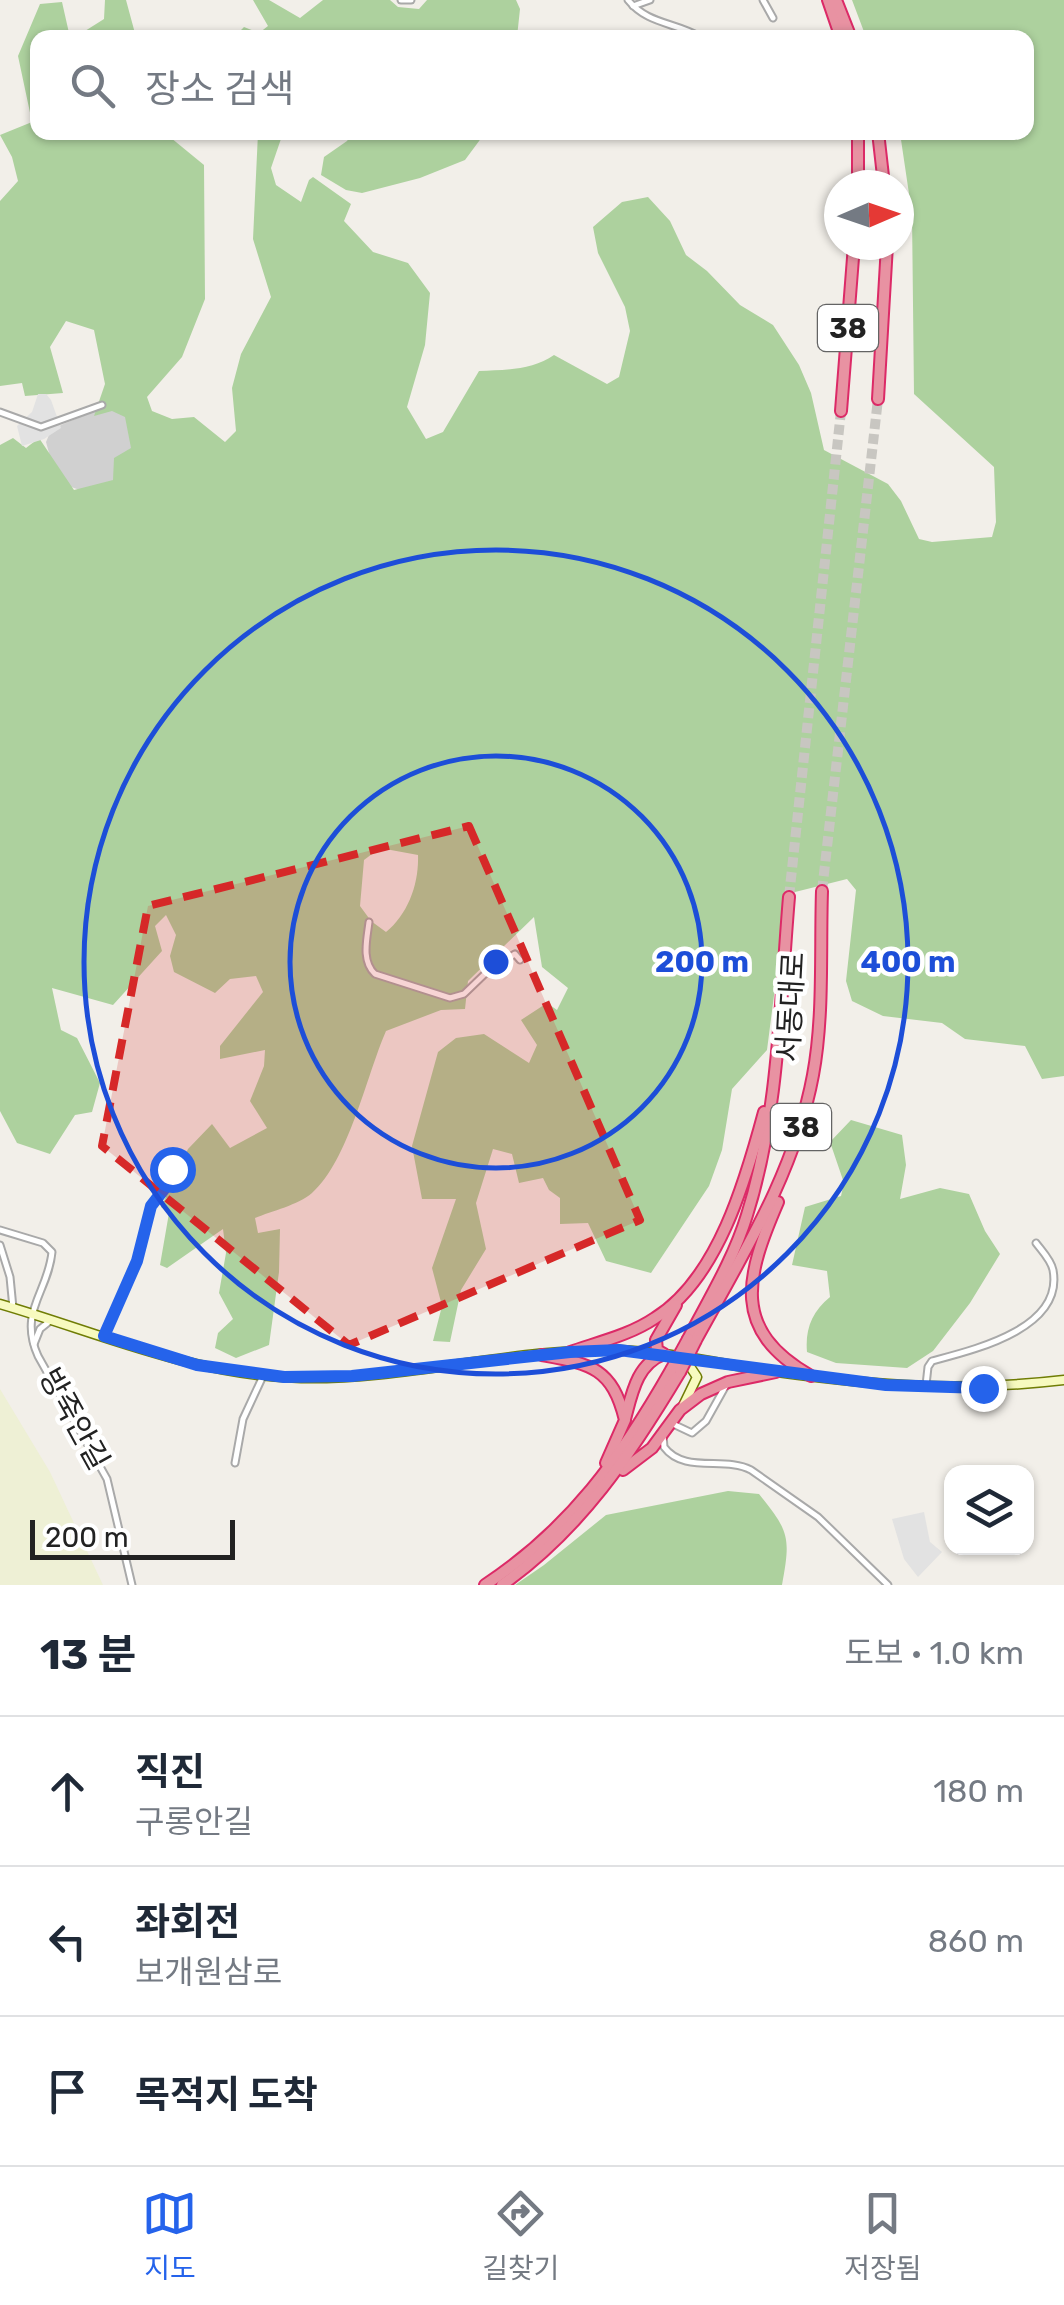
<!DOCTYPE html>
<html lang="ko">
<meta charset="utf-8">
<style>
:root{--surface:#fff;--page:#f6f6f7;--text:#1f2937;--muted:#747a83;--line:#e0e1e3;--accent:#2563eb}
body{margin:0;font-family:Rubik,"Noto Sans KR",sans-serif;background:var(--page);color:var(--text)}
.controls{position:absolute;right:30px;bottom:30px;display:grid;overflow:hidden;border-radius:20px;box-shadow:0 2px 8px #0004}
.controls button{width:90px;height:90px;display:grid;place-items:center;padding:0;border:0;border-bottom:2px solid var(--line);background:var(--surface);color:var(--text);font:50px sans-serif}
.compass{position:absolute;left:824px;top:170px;width:90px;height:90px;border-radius:50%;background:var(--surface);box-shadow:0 2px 8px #0004;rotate:88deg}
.scale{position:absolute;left:30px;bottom:25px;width:205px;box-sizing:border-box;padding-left:10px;border:5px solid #222;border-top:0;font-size:28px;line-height:35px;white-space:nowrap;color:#222;-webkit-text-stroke:8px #fff;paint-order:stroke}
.stop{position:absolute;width:30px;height:30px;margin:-22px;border:8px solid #2563eb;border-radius:50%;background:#fff}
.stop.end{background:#2563eb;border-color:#fff;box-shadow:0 2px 10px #0008}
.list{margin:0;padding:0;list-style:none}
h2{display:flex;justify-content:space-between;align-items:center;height:130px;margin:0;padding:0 40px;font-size:42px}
h2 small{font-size:32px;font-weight:400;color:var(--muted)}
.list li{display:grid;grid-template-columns:65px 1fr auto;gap:30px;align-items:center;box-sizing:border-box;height:150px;padding:0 40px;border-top:2px solid var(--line)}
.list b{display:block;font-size:38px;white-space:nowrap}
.list p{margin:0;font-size:32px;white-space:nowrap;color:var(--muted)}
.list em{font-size:32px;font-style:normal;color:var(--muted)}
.icon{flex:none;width:55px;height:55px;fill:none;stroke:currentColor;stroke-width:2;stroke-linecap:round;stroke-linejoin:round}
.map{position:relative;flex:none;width:1064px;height:1585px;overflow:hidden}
.search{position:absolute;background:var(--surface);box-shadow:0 2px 8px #0004;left:30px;right:30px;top:30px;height:110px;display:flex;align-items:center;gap:25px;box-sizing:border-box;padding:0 35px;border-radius:20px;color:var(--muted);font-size:38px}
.sheet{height:580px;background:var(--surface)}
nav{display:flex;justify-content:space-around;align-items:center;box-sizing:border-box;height:140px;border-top:2px solid var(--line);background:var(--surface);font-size:28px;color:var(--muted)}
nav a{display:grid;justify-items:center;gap:5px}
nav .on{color:var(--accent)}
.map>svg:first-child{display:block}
</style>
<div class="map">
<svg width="1064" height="1585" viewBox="0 0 1064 1585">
<rect width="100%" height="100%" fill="#f2efe9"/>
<!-- religious -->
<path fill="#d0d0d0" d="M107 406 128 417 133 447 108 488 85 492 66 485 52 464 46 442 49 435 61 425Z"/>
<!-- farmland -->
<path fill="#eef0d5" d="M0 1389 50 1472 103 1585H0Z"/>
<!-- forest -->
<g fill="#add19e" fill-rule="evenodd">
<path d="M105 0H126L136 37 38 38V132L165 133 204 165 205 299 182 357 147 397 152 411 172 419 194 417 225 442 236 431 232 388 241 354 271 297 253 239 258 133H283L271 168 276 185 301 202 309 180 313 177 351 204 344 221 373 252 408 263 430 293 425 345 407 407 426 439 443 432 479 371C505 370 533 370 554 355L607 384 619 377 630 331 625 307 598 253 593 227 622 202 648 197 670 221 686 255 707 271 740 305 773 325 799 365 811 393 824 450 888 484 901 501 919 539 932 542 992 537 996 522 994 467 914 394 912 214 900 133 1026 132V38L866 37 852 0H1064V1076L1042 1079 1025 1046 965 1039 942 1023 883 1016 852 1001 846 981 856 890 847 879 787 894 767 1050 732 1089 722 1150 709 1186 651 1273 606 1261 588 1223 560 1224V1198L549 1190 543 1178 519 1183 512 1154 493 1149 476 1203 486 1249 461 1290 450 1342 433 1341 442 1306 432 1268 456 1199H422L412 1146 438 1052 456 1038 484 1034 529 1063 537 1045 521 1020 547 1003 557 1010 568 988 542 967 534 917 468 981 465 1009 441 1010 386 1031C366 1077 349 1160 312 1193 298 1205 272 1211 255 1218L258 1233 280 1229 279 1272 269 1345 236 1358 215 1348 218 1333 233 1319 219 1293 226 1253 223 1229 167 1268 160 1265 169 1213 161 1207 188 1149 212 1124 230 1148 267 1128 250 1101 264 1066 265 1050 220 1059V1046L263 992 256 976 230 979 215 993 174 972 170 956 176 935 166 915 155 926 162 951 113 1005 52 988 61 1030 77 1038 100 1083 92 1112 75 1115 50 1154 17 1143 0 1111V445L13 438 26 448 39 438 74 490 113 480 114 458 131 448 125 417 112 411 94 416 105 384 94 330 66 321 50 347 63 393 25 396 22 383 0 386V201L18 181 12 157 0 135 32 122 18 56 40 4 62 2 69 33 85 31 104 19ZM380 848 418 855C419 884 408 914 386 932L371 921 360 906 364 860Z"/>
<path d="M253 0H269L300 18 323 0H390L398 7 419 9 427 0H516L520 9 517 37H234L244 27 259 33 268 26Z"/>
<path d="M353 132H485V133L465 160 420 178 362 193 346 190 321 175 324 157 347 141Z"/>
<path d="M851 1120 902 1135 906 1165 900 1199 940 1188 969 1194 985 1231 1000 1254 970 1303 933 1351 907 1368 836 1363 807 1352C805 1329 812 1312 830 1297L827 1271 792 1265 805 1207 841 1196 844 1183 830 1142Z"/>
<path d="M728 1491 759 1494C789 1531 791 1537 782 1585H515L544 1565 606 1515Z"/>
</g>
<!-- parking -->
<g fill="#e2e2e2">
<path d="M38 394H46L51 400 61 428 44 439 22 446 17 426 32 412Z"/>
<path d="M924 1512 930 1542 942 1552 918 1577 904 1559 892 1519Z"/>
</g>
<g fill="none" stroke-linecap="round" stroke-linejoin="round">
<!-- highway-tunnel -->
<g stroke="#c8c6c1" stroke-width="10" stroke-dasharray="10 5" stroke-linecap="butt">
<path d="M822 891 878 399"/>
<path d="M789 897 841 411"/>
</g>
<!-- street casing -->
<g stroke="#a9a9a9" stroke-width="9">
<g id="street">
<path d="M401 0H411"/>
<path d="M628 0C648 25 676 22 702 38"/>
<path d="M763 0 773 18"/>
<path d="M633 6 650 0"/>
<path d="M0 412 41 427 102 405"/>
<path d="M369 922C367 939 361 961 375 974L450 998 464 994 491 968 515 954 520 960"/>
<path d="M0 1230 43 1243 52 1252C48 1293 18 1311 38 1356L107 1479 132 1585"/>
<path d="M0 1245 10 1277 13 1308"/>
<path d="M104 1337 137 1261 151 1206 165 1188 172 1169"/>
<path d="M34 1344 40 1329 50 1321"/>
<path d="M926 1385 928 1367 932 1361C973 1350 1064 1329 1053 1270 1051 1260 1042 1251 1036 1243"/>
<path d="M673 1424 692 1433 706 1421 725 1387"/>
<path d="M663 1435 664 1447C684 1474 725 1456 751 1470L818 1517 888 1585"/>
<path d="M235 1463 243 1419 263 1376"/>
</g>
</g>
<!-- secondary casing -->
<g stroke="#707d05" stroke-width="11">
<g id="secondary">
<path d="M0 1304C100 1333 195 1376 301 1378 407 1380 513 1348 619 1350 672 1352 724 1365 777 1372 879 1386 961 1392 1064 1380"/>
<path d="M682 1408 697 1377 685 1359"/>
</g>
</g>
<!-- highway casing -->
<g stroke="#dc2a67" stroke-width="14">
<g id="highway">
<path d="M828 0 841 38"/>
<path d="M836 0 851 38"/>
<path d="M878 132 884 185"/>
<path d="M858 185V132"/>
<path d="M878 399 887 245"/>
<path d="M841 411 854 245"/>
<path d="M778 1202C746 1276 730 1330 811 1376"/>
<path d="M688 1339C709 1299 734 1258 747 1215 779 1113 780 1002 789 897"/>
<path d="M696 1340C743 1254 795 1172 813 1075 824 1016 820 951 822 891"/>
<path d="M570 1352C599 1342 630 1335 655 1318 718 1279 746 1179 764 1112"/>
<path d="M542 1355C590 1364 612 1367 625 1420L606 1463"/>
<path d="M625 1419C632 1393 637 1364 664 1354L657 1350 656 1340 676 1305"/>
<path d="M623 1470 652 1448 680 1410 701 1394 728 1382 776 1372"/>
<path d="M485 1585C570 1529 621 1458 671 1370"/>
<path d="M502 1585C581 1529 631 1454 680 1372"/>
</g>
</g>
<!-- street -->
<use href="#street" stroke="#fff" stroke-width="5"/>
<!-- secondary -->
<use href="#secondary" stroke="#f7fabf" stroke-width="8"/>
<!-- highway -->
<use href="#highway" stroke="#e892a2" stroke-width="10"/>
<!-- highway-bridge casing -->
<g stroke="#dc2a67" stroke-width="14" stroke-linecap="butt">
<g id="highway-bridge">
<path d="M671 1370 688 1339"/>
<path d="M680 1372 696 1340"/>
</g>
</g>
<!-- highway-bridge -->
<use href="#highway-bridge" stroke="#e892a2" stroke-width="10"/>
</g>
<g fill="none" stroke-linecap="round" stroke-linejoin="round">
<!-- route -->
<path stroke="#2563eb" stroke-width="12" d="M172 1169 165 1188 151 1206 137 1261 104 1336 197 1365 284 1377 352 1376 570 1352 619 1350 886 1385 983 1388"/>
</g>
<!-- marked area -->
<path fill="#d62828" fill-opacity="0.2" stroke="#d62828" stroke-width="8" stroke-dasharray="20 12" stroke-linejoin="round" d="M469 826 640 1220 349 1345 102 1146 148 906Z"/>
<!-- distance rings -->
<g fill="none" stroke="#1d4ed8" stroke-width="5">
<circle cx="496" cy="962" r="206"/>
<circle cx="496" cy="962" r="412"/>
</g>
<g text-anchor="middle" stroke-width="9" stroke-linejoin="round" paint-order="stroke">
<!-- shield labels -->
<g fill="#fff" stroke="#646464" stroke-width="2.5">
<rect x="818" y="305" width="60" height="46" rx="8"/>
<rect x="771" y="1104" width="60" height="46" rx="8"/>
</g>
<g font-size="28" font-weight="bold" fill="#222">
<text x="848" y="338">38</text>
<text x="801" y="1137">38</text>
</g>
<!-- street labels -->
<g font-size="30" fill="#222" stroke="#fff">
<text transform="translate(791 1007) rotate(-87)" y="10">서동대로</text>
<text transform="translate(74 1419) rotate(61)" y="10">방죽안길</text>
</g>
</g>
<circle cx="496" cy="962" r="15" fill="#1d4ed8" stroke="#fff" stroke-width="5"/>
<g font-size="30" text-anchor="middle" font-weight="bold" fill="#1d4ed8" stroke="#fff" stroke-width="9" stroke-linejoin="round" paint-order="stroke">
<text x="702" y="972">200 m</text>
<text x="908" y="972">400 m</text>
</g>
</svg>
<div class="controls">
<button><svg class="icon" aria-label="layers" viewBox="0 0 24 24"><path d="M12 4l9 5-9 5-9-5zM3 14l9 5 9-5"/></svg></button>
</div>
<svg class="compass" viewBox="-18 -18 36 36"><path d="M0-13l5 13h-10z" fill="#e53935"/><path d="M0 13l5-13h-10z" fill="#747a83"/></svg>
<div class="scale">200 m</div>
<div class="stop" style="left:172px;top:1169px"></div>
<div class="stop end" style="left:983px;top:1388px"></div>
<div class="search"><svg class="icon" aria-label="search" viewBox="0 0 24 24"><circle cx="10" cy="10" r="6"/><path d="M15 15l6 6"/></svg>장소 검색</div>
</div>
<section class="sheet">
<h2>13 분<small>도보 · 1.0 km</small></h2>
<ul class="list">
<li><svg class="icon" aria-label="ahead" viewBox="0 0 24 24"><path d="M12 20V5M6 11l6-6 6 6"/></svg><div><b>직진</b><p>구롱안길</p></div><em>180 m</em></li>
<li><svg class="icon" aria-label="left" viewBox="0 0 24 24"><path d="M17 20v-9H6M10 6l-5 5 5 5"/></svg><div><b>좌회전</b><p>보개원삼로</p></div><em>860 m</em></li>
<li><svg class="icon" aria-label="arrive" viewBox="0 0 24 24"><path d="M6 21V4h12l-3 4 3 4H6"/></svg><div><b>목적지 도착</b></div></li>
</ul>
</section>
<nav>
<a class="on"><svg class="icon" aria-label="map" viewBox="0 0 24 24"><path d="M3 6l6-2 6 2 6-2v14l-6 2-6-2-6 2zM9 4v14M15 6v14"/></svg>지도</a>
<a><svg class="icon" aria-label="directions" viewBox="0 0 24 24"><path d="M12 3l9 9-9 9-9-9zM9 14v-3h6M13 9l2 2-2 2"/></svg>길찾기</a>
<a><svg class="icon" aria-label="saved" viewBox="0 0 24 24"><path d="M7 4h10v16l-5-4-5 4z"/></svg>저장됨</a>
</nav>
